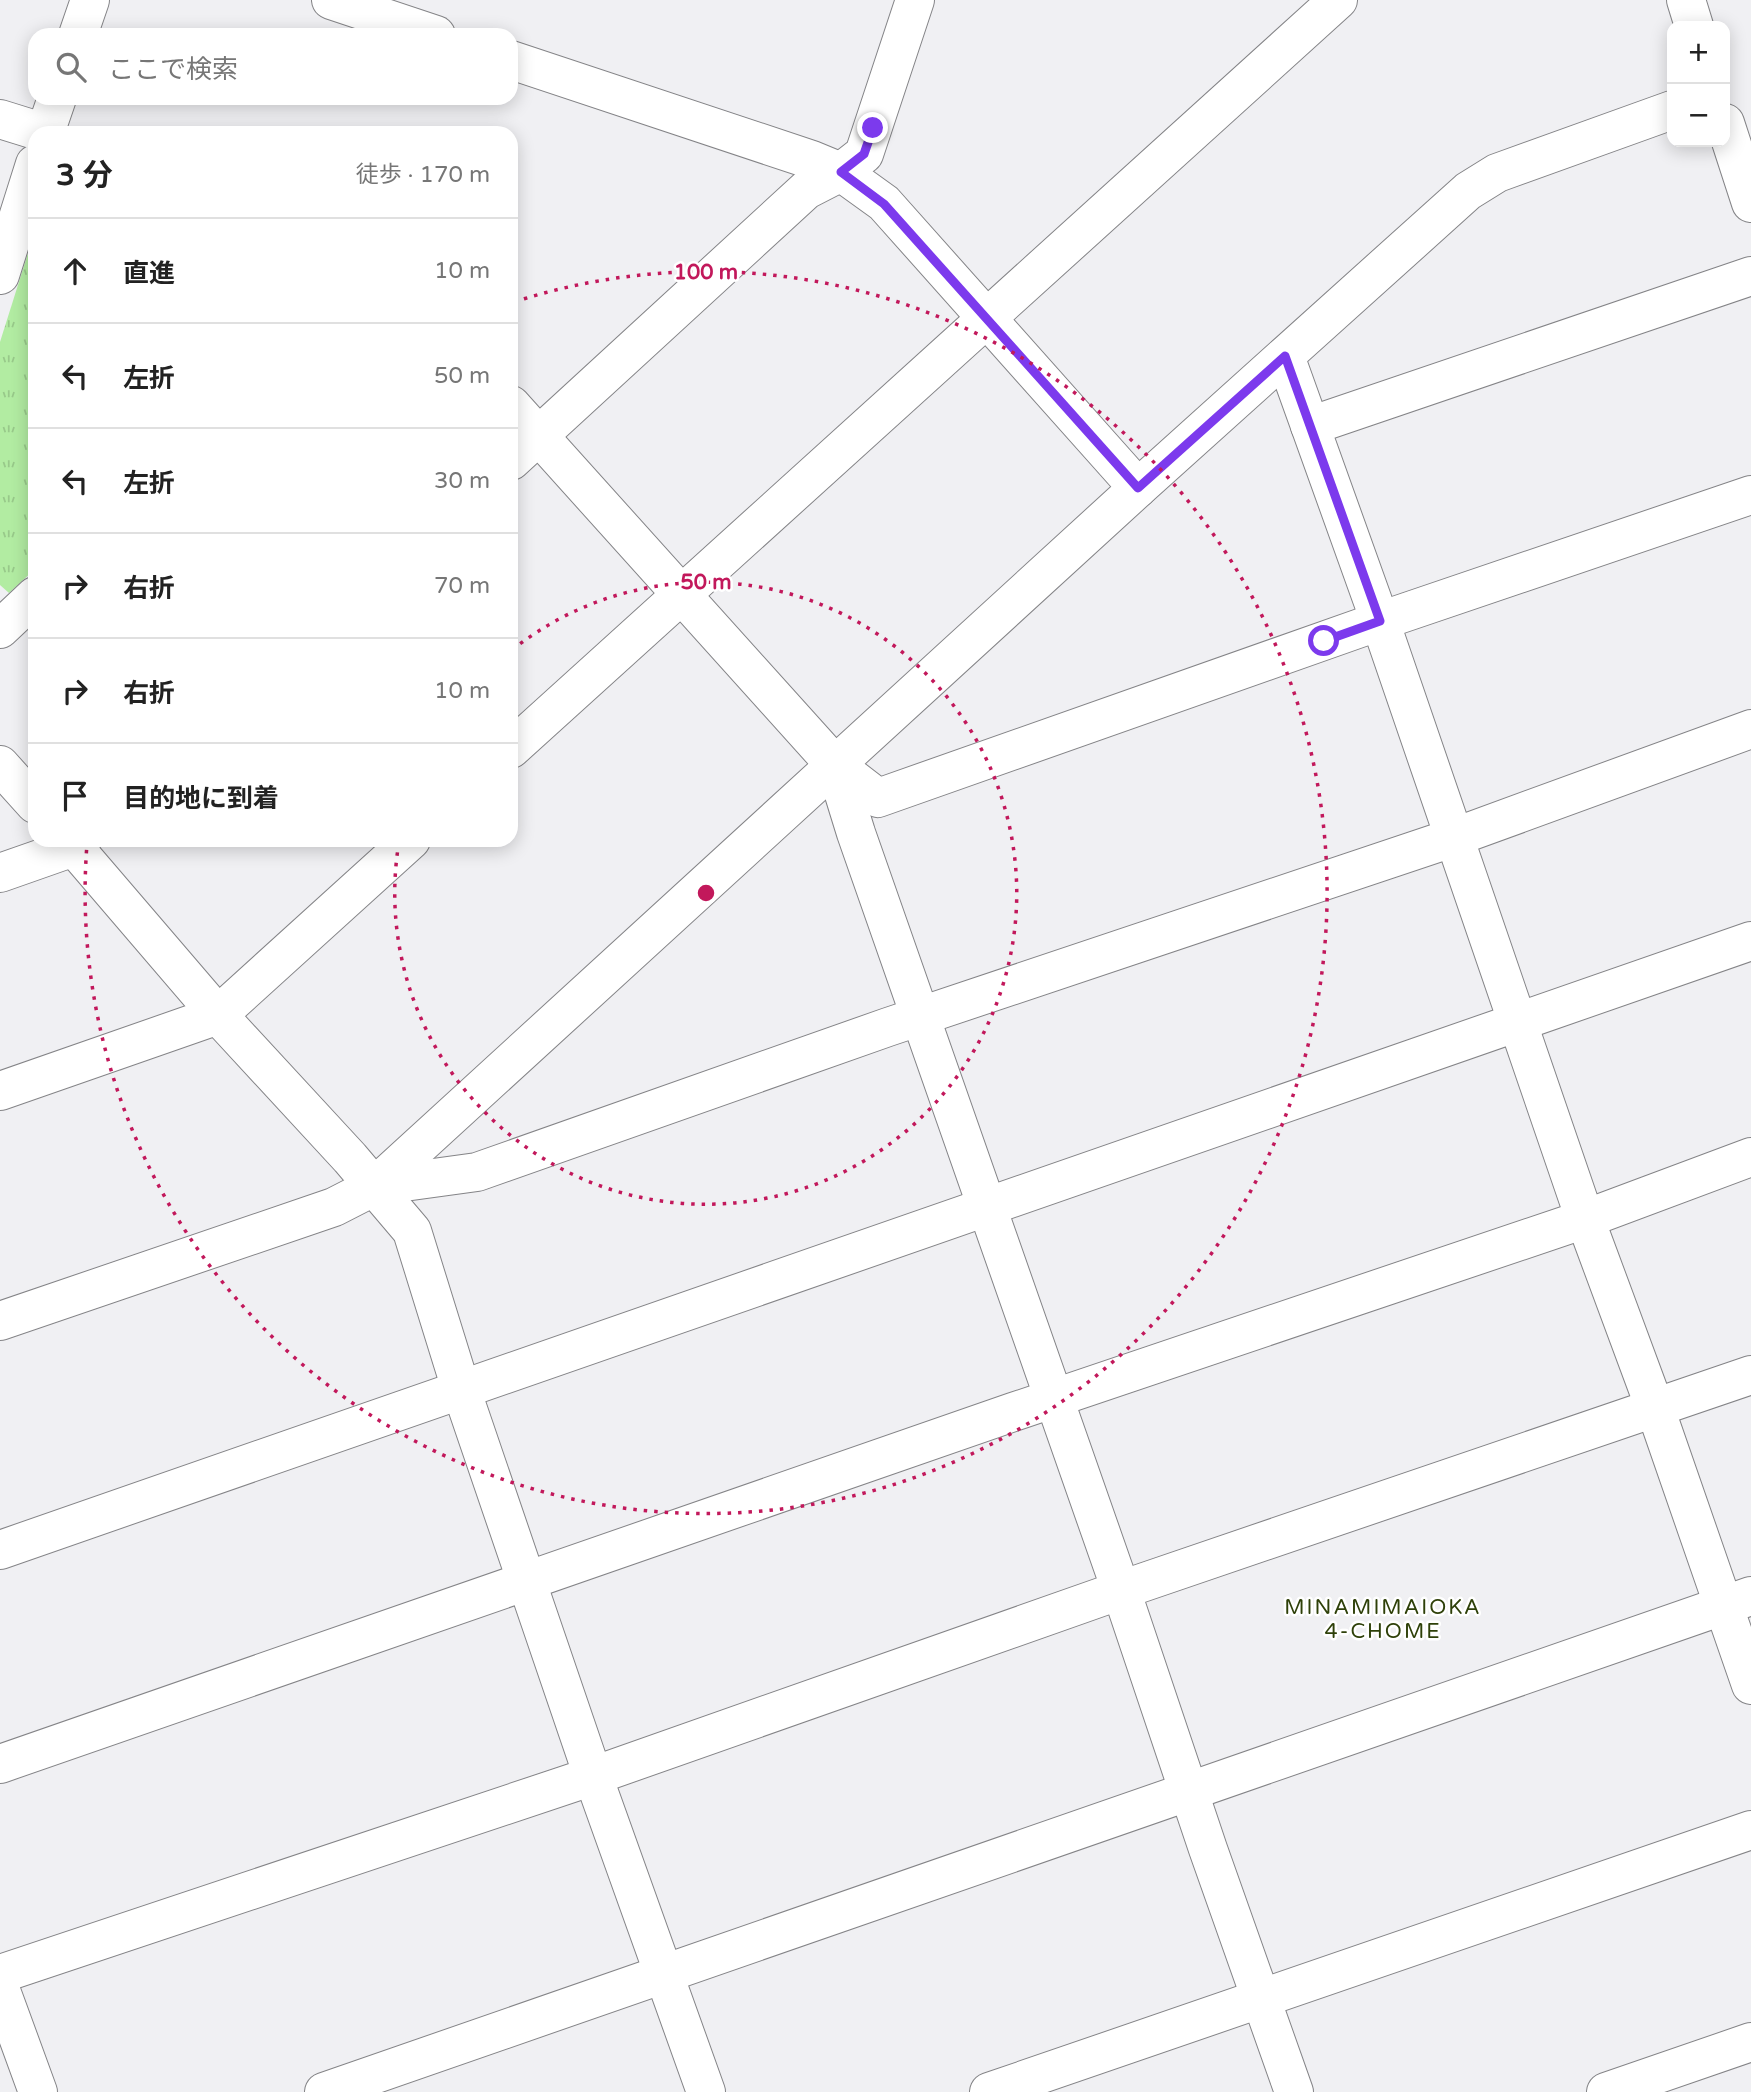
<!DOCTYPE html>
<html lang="ja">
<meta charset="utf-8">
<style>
:root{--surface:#fff;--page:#f6f6f6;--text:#222;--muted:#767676;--line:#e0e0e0}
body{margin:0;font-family:"Varela Round","Noto Sans JP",sans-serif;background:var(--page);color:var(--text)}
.controls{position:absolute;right:21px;top:21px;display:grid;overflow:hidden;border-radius:14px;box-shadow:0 4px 18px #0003}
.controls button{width:63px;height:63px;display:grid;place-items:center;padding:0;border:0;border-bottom:2px solid var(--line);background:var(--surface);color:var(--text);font:35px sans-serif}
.stop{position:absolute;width:21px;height:21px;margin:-16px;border:5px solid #7c3aed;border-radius:50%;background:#fff}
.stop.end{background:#7c3aed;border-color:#fff;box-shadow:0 2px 7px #0008}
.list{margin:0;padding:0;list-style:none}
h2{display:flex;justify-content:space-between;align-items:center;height:91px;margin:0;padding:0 28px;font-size:30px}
h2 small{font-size:23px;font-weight:400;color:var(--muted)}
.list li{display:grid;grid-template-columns:46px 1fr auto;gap:21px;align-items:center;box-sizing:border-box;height:105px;padding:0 28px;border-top:2px solid var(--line)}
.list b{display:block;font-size:26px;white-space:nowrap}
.list em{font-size:23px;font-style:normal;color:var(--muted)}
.icon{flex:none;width:38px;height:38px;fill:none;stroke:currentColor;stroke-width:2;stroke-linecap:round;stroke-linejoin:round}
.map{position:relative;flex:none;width:1751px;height:2092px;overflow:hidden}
.search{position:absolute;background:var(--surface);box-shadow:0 4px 18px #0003;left:28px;top:28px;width:490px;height:77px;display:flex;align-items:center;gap:18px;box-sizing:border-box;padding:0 24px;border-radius:21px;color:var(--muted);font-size:26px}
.panel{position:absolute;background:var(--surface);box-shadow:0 4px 18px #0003;left:28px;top:126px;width:490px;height:721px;border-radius:21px}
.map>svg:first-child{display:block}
</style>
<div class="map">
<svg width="1751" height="2092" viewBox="0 0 1751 2092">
<defs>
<pattern id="park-tufts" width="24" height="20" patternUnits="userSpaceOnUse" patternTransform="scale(1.75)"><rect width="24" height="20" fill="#b2eca2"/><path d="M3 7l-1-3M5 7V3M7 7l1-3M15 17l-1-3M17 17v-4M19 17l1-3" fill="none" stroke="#98c98a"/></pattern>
</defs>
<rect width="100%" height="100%" fill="#f0f0f3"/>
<!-- park -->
<path fill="url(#park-tufts)" d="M35 231V569L9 593 0 585V342Z"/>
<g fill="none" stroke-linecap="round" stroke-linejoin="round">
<!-- minor casing -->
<g stroke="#848487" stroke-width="40">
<g id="minor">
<path d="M331 0 436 35"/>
<path d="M1686 0 1694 26"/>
<path d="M78 35 90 0"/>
<path d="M511 60 812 160 841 172 884 203 1138 488"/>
<path d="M0 119 45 133"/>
<path d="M1725 123 1751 203"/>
<path d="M45 133 57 98"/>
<path d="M0 275 35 164"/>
<path d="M1285 356 1380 621 1585 1219 1655 1408 1751 1685"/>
<path d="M511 405 835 765 878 798 1380 621 1751 495"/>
<path d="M1310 426 1751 276"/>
<path d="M511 461 806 190 841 172 864 154 915 0"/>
<path d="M0 629 35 596"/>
<path d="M511 749 1338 0"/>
<path d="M0 765 35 804"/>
<path d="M835 765 856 833 1121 1590 1208 1849 1294 2092"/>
<path d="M68 840 218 1015 350 1158 412 1231 461 1389 593 1776 706 2092"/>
<path d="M0 873 74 847 82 840"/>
<path d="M0 1091 218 1015 411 840"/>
<path d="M375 1186 477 1172 888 1027 1455 837 1751 729"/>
<path d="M0 1321 334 1207 375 1186 1138 488 1468 191 1497 173 1672 110"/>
<path d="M0 1550 1751 941"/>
<path d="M0 1764 1013 1412 1585 1219 1751 1157"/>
<path d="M0 1974 593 1776 1121 1590 1751 1375"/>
<path d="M0 1988 38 2092"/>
<path d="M324 2092 1751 1596"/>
<path d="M989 2092 1751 1830"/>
<path d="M1606 2092 1751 2042"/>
</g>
</g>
<!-- minor -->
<use href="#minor" stroke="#fff" stroke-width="38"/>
</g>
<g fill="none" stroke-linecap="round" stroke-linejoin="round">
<!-- route -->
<path stroke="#7c3aed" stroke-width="9" d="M873 128 864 154 841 172 884 204 1138 488 1285 356 1380 621 1324 641"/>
</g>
<!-- distance rings -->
<g fill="none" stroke="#c2185b" stroke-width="3.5" stroke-dasharray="3.5 7">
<path d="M512 650A311 311 0 1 1 399 842"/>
<path d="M514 302A621 621 0 1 1 87 844"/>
</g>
<g text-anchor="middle" stroke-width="5" stroke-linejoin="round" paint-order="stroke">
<!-- neighbourhood labels -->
<g font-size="21" letter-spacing="2" fill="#2e4009" stroke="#fff">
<text x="1383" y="1614">MINAMIMAIOKA<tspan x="1383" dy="24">4-CHOME</tspan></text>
</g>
</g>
<circle cx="706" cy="893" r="10" fill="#c2185b" stroke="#fff" stroke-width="3.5"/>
<g font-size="21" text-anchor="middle" font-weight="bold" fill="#c2185b" stroke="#fff" stroke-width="5" stroke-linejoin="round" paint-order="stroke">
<text x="706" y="279">100 m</text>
<text x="706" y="589">50 m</text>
</g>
</svg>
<div class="controls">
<button>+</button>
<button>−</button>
</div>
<div class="stop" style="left:1324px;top:641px"></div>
<div class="stop end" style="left:873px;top:128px"></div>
<div class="search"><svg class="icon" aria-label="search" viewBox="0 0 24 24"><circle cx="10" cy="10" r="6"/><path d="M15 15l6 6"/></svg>ここで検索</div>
<section class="panel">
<h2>3 分<small>徒歩 · 170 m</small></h2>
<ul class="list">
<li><svg class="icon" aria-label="ahead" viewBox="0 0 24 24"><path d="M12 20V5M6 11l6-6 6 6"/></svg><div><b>直進</b></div><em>10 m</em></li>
<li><svg class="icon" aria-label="left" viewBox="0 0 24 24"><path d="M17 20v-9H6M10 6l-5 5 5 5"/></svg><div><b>左折</b></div><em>50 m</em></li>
<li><svg class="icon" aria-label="left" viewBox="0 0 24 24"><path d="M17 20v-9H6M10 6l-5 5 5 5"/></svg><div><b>左折</b></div><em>30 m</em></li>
<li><svg class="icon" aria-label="right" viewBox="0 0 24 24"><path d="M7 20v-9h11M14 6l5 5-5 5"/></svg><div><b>右折</b></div><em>70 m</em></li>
<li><svg class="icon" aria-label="right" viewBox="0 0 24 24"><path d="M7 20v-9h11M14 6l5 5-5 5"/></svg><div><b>右折</b></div><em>10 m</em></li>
<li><svg class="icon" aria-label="arrive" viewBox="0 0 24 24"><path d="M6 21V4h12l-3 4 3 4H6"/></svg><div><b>目的地に到着</b></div></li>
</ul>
</section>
</div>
